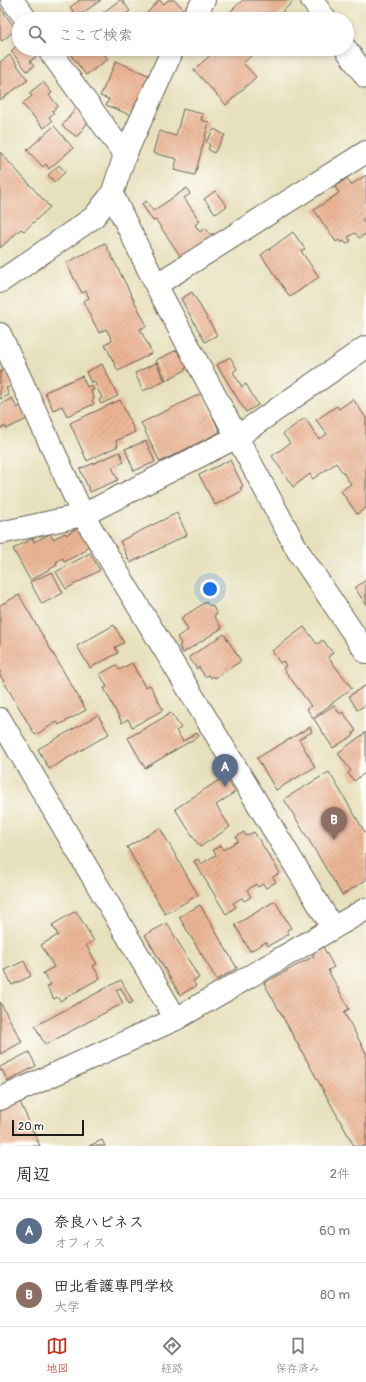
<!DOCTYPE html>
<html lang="ja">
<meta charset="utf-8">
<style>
:root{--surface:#fff;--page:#f2f2f3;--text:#2b2b33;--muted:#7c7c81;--line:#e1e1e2;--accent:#c8321e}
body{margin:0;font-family:Pangolin,"Klee One",sans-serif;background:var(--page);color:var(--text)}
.scale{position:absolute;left:12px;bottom:10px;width:72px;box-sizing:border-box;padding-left:4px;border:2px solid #1c1c1c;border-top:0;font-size:11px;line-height:14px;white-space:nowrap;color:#1c1c1c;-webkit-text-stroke:3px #fdfcf7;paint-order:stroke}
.you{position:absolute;left:210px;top:589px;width:14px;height:14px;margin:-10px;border:3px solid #fff;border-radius:50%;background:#1a73e8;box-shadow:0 0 0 6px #1a73e833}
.badge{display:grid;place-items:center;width:26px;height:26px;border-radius:50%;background:var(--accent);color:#fff;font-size:13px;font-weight:700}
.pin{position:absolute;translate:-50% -33px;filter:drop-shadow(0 1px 2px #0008)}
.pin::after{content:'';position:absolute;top:21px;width:14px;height:12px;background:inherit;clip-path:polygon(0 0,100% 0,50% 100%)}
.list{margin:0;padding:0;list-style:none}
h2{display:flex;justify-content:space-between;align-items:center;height:52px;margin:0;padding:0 16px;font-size:17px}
h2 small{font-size:13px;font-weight:400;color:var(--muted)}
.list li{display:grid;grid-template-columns:26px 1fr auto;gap:12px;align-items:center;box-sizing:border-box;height:64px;padding:0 16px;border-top:1px solid var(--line)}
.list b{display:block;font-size:15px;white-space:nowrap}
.list p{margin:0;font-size:13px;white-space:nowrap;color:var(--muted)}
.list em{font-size:13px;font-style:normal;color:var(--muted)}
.icon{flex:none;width:22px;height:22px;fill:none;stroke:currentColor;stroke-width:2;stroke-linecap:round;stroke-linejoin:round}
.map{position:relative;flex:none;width:366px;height:1146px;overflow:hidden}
.search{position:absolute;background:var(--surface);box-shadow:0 2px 6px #0003;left:12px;right:12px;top:12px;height:44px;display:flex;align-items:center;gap:10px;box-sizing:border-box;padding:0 14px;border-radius:22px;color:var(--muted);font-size:15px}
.sheet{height:180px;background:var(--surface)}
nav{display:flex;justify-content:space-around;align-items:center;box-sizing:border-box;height:56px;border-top:1px solid var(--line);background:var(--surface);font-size:11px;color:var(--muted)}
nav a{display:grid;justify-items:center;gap:2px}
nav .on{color:var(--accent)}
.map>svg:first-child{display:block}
</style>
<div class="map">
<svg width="366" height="1146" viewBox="0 0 366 1146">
<defs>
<pattern id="building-hatch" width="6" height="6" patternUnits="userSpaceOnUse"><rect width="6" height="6" fill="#ebb595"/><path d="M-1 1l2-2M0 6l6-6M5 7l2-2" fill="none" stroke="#c99b80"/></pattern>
</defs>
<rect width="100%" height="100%" fill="#fdfcf7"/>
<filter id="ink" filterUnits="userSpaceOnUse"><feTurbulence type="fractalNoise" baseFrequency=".025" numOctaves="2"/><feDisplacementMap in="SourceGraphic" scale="8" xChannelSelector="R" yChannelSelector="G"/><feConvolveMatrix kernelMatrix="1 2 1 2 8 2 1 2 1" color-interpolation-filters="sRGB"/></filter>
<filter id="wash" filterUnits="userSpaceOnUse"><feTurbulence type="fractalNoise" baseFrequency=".012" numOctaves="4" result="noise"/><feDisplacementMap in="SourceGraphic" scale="16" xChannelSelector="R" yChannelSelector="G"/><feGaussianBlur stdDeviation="0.9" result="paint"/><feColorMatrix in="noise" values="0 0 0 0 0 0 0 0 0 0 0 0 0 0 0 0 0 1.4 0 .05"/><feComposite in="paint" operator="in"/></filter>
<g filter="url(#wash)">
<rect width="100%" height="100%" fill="#e7e0bc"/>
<g id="blocks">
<!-- building -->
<g fill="url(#building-hatch)">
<path d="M78 0H101L77 17 70 7 79 1Z"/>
<path d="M120 0H122L130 11 119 19H94Z"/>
<path d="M159 0 164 4 168 0H174L183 8 173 19H152L146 14Z"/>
<path d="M243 0H295L274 19H222Z"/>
<path d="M0 7 16 30 2 41 0 39Z"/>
<path d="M19 44V49H32L37 56 30 61 34 66 27 71 11 51Z"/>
<path d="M70 49H100L108 59 86 75 68 51Z"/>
<path d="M217 49H259L243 63 256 77 226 105 194 70Z"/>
<path d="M10 55 28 80 0 100V62Z"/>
<path d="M116 61 150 76 133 116 106 105 109 99 100 96Z"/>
<path d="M43 82 52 93 49 95 58 106 52 111 54 113 49 117 52 121 44 128 22 104 32 96 29 93Z"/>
<path d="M77 107 91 118 77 137 62 126Z"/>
<path d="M183 109 203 114 201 120 209 122 195 175 174 170 177 159 153 153 159 131 176 136Z"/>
<path d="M54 126 73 148 49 169 46 164 43 167 27 150Z"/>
<path d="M214 129 225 135 214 153 208 149 210 145 206 142Z"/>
<path d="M0 152 50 207 24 231 21 229 0 248Z"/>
<path d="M59 165 65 172 55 182 48 175Z"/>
<path d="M366 175V218L362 220 366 226V234L359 238 355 233 348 237 351 241 346 244 344 241 341 243 339 240 336 242 314 210 339 193 335 187 347 178 351 185Z"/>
<path d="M187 188 190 194 184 198 200 221 195 225 200 232 205 228 211 235 213 233 216 237 183 260 156 220 153 221 142 204 146 201 153 211Z"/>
<path d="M215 191 227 206 216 214 204 199Z"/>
<path d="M293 232 305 249 301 251 319 277 290 297 261 255Z"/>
<path d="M105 243 147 326 140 329 152 353 118 371 105 344 112 340 106 329 99 333 83 301 89 298 86 291 82 293 66 263Z"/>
<path d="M192 292 217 335 205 342 181 299Z"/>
<path d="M177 350 180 356 183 355 188 367 185 368 186 370 166 380 156 360Z"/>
<path d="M230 357 237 369 233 372 242 387 246 384 258 405 246 412 217 365Z"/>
<path d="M156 363 165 381 143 391 135 373Z"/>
<path d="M102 364 118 396 101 404 99 400 102 398 94 381 91 383 86 372Z"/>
<path d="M5 370 12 386 6 388 9 395 0 399V372Z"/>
<path d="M82 376 87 387 92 385 94 390 91 391 94 399 92 400 94 404 67 416 62 406 53 410 45 392Z"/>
<path d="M202 393 220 432 160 462 141 423Z"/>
<path d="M12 398 17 408 21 406 27 419 6 429 5 426 0 429V405Z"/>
<path d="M353 399 366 418V508L357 514 341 491 351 484 336 463 313 479 310 474 293 487 272 456 290 443 283 434 305 418 319 439 327 434 316 420 337 406 339 409Z"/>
<path d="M120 400 135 432 116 441 118 446 87 461 70 423Z"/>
<path d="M146 441 155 462 134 471 125 449Z"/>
<path d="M120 452 124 462 112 467 118 480 90 492 80 469Z"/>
<path d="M230 460 243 486 240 488 242 491 215 505 199 475Z"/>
<path d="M177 513 187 535 130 563 120 541Z"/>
<path d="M77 528 79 531 81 530 89 546 85 548 86 550 64 562 63 558 56 562 57 565 30 580 13 549 33 538 34 542 50 534 53 539 65 533 66 535Z"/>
<path d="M90 553 100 570 66 589 56 572Z"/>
<path d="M52 572 63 593 42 604 30 582Z"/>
<path d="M366 580V605L355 588Z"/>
<path d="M19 595 86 710 59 725 57 722 35 735 0 675V605Z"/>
<path d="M206 602 209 606 212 605 217 614 214 616 222 628 183 653 179 646 181 644 177 637 188 630 181 618Z"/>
<path d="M114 625 124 643 115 647 118 653 90 668 77 646Z"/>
<path d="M304 627 317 644 323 640 333 653 328 657 352 688 313 718 307 709 311 706 283 668 286 666 283 661 280 663 272 651Z"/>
<path d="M224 634 241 661 215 678 214 676 211 678 209 675 205 677 199 667 197 669 189 657Z"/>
<path d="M132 663 145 687 150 685 163 710 132 727 128 719 122 723 104 688 107 687 100 674 116 665 119 670Z"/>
<path d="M366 685V705L357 710 349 696Z"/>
<path d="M334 705 340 714 343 712 356 731 353 733 354 735 333 748 314 719Z"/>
<path d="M171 713 181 728 176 731 183 741 197 733 199 736 145 768 128 738Z"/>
<path d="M98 715 109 734 49 769 38 749Z"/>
<path d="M310 727 312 732 299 739 315 767 276 790 257 758Z"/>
<path d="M366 732V772L354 781 348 773 351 771 338 753Z"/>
<path d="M329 772 366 834V880L342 895 284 799Z"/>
<path d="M225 776 235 792 216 805 230 827 200 847 175 809Z"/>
<path d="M160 828 198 895 165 914 127 847Z"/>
<path d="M244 832 246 836 254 832 280 873 273 877 276 882 266 888 263 884 258 887 256 884 247 890 251 897 244 901 242 898 233 903 236 907 226 914 194 861 198 859 201 864 216 855 213 850 221 845 223 850 238 841 236 837Z"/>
<path d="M275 901 291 928 287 930 289 934 268 946 266 942 250 951 235 925Z"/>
<path d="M200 905 237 968 217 980 179 917Z"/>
<path d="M76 911 94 941 86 945 97 964 93 966 100 978 60 1001 57 997 54 999 47 987 51 985 43 973 54 967 41 945 58 935 52 925Z"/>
<path d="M167 923 199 978 193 981 196 986 180 995 145 935Z"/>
<path d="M323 947 334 967 328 970 349 1009 344 1012 366 1053V1146H354L264 983 314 956 312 952Z"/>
<path d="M24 961 31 976 12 985 5 970Z"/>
<path d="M121 980 133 1002 129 1004 121 988 116 990 123 1003 45 1045 35 1026Z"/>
<path d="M0 1002 22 1042 0 1054Z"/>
<path d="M29 1052 36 1066 8 1081 2 1070 0 1071V1067Z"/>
<path d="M20 1102 40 1146H0V1111Z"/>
<path d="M102 1140 105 1146H89Z"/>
</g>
</g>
</g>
<g filter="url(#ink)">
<use href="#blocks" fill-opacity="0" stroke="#636154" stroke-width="1"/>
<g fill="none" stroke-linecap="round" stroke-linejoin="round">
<!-- street casing -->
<g stroke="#636154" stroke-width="24">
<g id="street">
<path d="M12 0 26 19"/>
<path d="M312 0 325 19"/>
<path d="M192 19 204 0"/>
<path d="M48 49 125 155"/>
<path d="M346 49 366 77"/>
<path d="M112 194 156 285 237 437 298 551 366 652"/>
<path d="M0 282 94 217 112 194 125 155 173 49"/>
<path d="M156 285 366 152"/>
<path d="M0 334 83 515 333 928"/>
<path d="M0 533 83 515 237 437 366 347"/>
<path d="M0 719 176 1019"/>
<path d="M0 1099 176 1019 366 909"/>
</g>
</g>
<!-- street -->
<use href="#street" stroke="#fff" stroke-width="22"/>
</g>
</g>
</svg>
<div class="scale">20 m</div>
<div class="you"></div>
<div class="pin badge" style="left:225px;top:787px;background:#5c6f8a">A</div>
<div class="pin badge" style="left:334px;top:840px;background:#8d6e63">B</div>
<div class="search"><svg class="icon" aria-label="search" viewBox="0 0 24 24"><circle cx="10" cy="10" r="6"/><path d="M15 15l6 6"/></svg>ここで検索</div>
</div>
<section class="sheet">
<h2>周辺<small>2件</small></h2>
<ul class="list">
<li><span class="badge" style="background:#5c6f8a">A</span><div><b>奈良ハピネス</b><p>オフィス</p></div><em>60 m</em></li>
<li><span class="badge" style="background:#8d6e63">B</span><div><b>田北看護専門学校</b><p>大学</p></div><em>80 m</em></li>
</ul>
</section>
<nav>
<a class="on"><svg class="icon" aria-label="map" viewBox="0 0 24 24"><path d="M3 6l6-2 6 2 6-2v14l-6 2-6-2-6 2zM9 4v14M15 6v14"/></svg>地図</a>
<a><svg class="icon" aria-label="directions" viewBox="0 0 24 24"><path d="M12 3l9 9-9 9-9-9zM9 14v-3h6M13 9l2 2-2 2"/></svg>経路</a>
<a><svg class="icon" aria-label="saved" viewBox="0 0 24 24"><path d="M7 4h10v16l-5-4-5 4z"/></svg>保存済み</a>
</nav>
